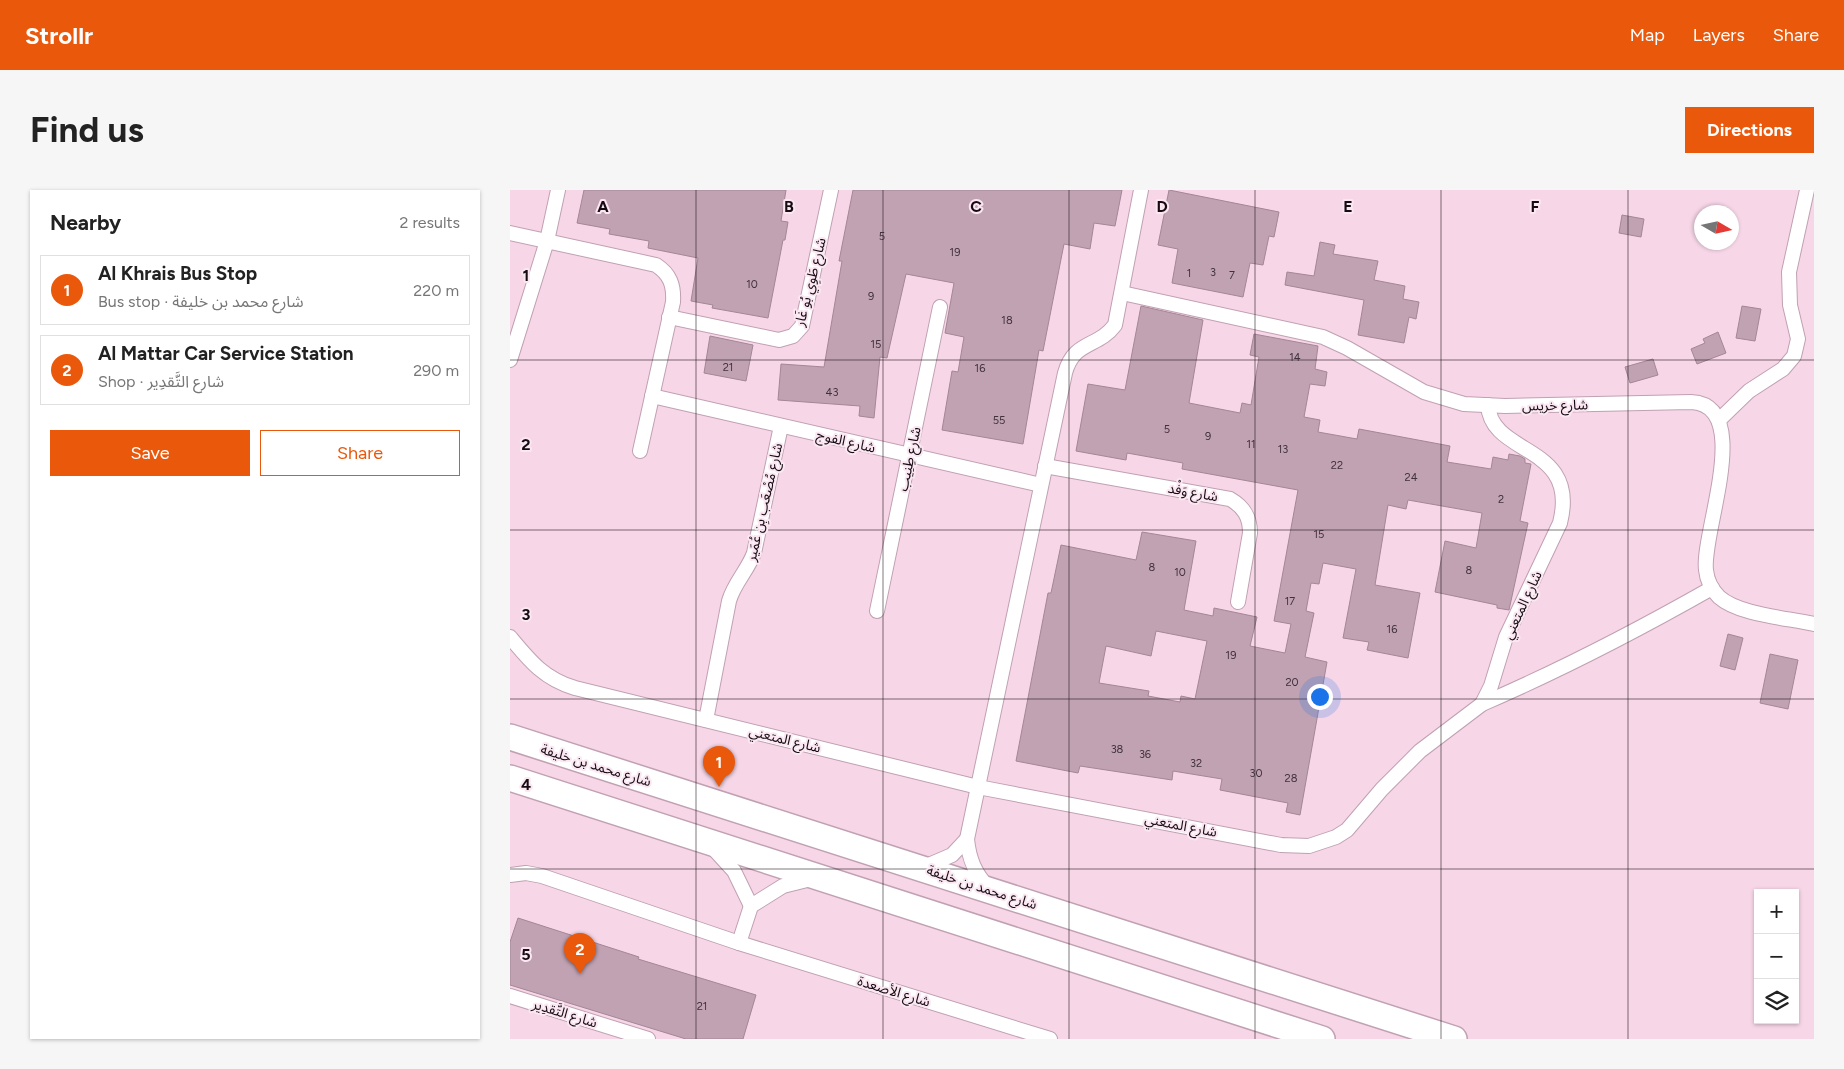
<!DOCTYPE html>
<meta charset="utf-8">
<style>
:root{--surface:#fff;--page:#f6f6f6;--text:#222;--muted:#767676;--line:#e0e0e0;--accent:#ea580c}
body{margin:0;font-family:Figtree,"Noto Sans Arabic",sans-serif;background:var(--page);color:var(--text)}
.controls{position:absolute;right:15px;bottom:15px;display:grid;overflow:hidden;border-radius:0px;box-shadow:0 1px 4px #0004}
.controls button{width:45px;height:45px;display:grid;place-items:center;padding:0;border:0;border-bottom:1px solid var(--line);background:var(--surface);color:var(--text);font:25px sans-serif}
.compass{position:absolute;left:1184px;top:15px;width:45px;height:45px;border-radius:50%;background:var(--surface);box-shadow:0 1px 4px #0004;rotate:99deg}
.you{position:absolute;left:809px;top:506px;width:18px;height:18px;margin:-12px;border:4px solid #fff;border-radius:50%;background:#1a73e8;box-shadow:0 0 0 8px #1a73e833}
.badge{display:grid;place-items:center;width:32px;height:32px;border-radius:50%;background:var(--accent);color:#fff;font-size:16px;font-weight:700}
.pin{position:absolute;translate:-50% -41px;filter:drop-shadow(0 1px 2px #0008)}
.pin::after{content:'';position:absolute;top:26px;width:18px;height:15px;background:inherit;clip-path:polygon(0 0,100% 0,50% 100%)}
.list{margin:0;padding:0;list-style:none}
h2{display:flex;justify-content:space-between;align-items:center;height:65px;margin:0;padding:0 20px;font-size:21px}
h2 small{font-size:16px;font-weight:400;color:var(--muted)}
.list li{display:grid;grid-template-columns:32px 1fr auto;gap:15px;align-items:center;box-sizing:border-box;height:70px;margin:0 10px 10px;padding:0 10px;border:1px solid var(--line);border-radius:0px}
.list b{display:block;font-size:19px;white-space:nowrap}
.list p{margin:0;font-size:16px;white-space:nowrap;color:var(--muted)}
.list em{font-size:16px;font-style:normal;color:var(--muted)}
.actions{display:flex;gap:10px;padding:15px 20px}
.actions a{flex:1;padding:11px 0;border:1px solid var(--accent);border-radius:0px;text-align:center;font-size:18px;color:var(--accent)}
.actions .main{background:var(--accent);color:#fff}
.icon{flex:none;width:28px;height:28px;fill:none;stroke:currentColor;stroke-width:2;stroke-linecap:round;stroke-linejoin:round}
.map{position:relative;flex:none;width:1304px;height:849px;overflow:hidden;border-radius:0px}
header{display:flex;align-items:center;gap:30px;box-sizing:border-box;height:70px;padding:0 25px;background:var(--accent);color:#fff}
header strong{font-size:24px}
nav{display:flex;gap:28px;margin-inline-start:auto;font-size:18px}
.intro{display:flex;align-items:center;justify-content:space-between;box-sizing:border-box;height:120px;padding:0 30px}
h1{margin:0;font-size:35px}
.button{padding:12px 22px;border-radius:0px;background:var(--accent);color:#fff;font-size:18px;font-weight:700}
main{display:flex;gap:30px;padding:0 30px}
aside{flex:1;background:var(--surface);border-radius:0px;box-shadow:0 1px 4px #0004}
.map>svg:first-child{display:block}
</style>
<header>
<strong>Strollr</strong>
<nav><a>Map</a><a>Layers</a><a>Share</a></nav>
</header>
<div class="intro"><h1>Find us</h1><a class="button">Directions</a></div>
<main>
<aside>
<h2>Nearby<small>2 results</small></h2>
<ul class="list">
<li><span class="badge">1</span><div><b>Al Khrais Bus Stop</b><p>Bus stop · شارع محمد بن خليفة</p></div><em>220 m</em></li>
<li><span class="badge">2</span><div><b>Al Mattar Car Service Station</b><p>Shop · شارع التَّقدِير</p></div><em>290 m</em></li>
</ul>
<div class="actions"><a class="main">Save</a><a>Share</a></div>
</aside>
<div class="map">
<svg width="1304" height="849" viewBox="0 0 1304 849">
<rect width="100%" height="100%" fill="#f6d6e7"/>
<!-- building -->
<g fill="#c1a2b3" stroke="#a48696" fill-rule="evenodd">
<path d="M74 0H276L271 31 278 32 275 50H273L258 128 202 118 203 115 181 111 188 68 138 58 139 51 99 44 100 39 67 33Z"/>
<path d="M343 0H612L605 36 584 33 580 59 554 54 533 161 529 160 513 254 432 240 442 181 448 182 454 147 435 143 444 93 396 84 377 168 370 167 364 228 349 226 350 216 268 210 271 174 314 177 332 71H329Z"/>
<path d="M659 0 769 22 764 47 759 46 753 75 740 73 733 107 662 93 668 59 648 55Z"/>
<path d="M1112 25 1134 29 1131 47 1109 43Z"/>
<path d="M810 52 825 55 823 64 868 71 864 90 895 96 893 109 909 112 906 129 899 127 894 153 848 145 854 110 775 95 777 82 804 86Z"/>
<path d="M631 116 693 130 679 213 730 223 732 213 741 215 749 167 740 165 744 144 808 156 805 179 817 182 815 196 800 194 794 227 810 230 808 242 847 249 849 239 940 256 937 272 981 279 983 267 998 270 999 264 1010 266 1015 269V273L1021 274 1010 331 1018 333 999 420 987 418V415L925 402 935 351 966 358 972 323 898 310 896 319 878 315 865 395 910 403 898 468 857 460 859 452 833 448 846 379 813 373 809 394 801 393 796 421 804 423 795 467 817 472 790 625 776 622 778 613 710 600 712 589 663 581 662 590 570 576 568 583 506 571 538 403H541L551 355 626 370 632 342 686 351 674 420 703 426 704 418 747 427 740 456 775 463 781 434 764 431 788 300 672 279 673 273 617 263 616 270 566 261 578 194 615 200ZM646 441 697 451 685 509 671 506 670 512 638 506 639 501 589 493 596 456 641 466Z"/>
<path d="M1232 116 1251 119 1245 151 1226 148Z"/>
<path d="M1208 142 1216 163 1187 174 1181 159 1195 153 1193 149Z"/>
<path d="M200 146 243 155 236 191 194 183Z"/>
<path d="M1143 169 1148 185 1120 193 1115 177Z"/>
<path d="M1218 444 1233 448 1225 480 1210 476Z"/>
<path d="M1260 464 1288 470 1278 519 1250 513Z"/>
<path d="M8 728 129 767 128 769 246 805 233 849H176L0 795V752Z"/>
</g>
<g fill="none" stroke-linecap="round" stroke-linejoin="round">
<!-- street casing -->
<g stroke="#c0a1b2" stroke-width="16">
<g id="street">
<path d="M0 43 146 75C160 84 164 95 163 112L130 261"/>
<path d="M612 103 813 147 837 158 914 202 954 214 995 216 1181 212C1245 215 1191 344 1196 380 1197 390 1202 400 1209 407 1229 425 1278 428 1304 434"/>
<path d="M159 127 269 150 283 146 292 136 321 0"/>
<path d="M0 170 37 51 48 0"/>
<path d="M142 206 531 295"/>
<path d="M1209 230 1239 201 1273 179 1284 166 1288 149 1280 115 1279 82 1297 0"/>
<path d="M535 276 720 309C734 317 740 327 740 343L728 412"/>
<path d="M367 421 430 117"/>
<path d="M0 447C19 470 34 489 65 498L468 597 771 655 799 656 826 647 837 640 872 599 910 561 972 514 981 496 996 447 1050 333C1070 253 981 267 978 215"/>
<path d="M972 514C1051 480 1128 440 1202 398"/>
<path d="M196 530 219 411C224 393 238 380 244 363L271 236"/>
<path d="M203 658 224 681 241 716"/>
<path d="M414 677 442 665 457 649"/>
<path d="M0 685 16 683 32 686 229 753 540 849"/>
<path d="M479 698C465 684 459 669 457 649L555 183C564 150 588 158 605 135L631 0"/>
<path d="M229 753 241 716 273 696 301 689"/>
<path d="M0 806 138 849"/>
</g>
</g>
<!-- highway casing -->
<g stroke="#c0a1b2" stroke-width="28">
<g id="highway">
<path d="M0 547 944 849"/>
<path d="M0 588 812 849"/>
</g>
</g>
<!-- street -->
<use href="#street" stroke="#fff" stroke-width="14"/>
<!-- highway -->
<use href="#highway" stroke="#fff" stroke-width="25"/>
</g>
<!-- grid -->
<path fill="none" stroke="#150b11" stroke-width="1" stroke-opacity="0.55" d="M186 0V849M373 0V849M559 0V849M745 0V849M931 0V849M1118 0V849M0 170H1304M0 340H1304M0 509H1304M0 679H1304"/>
<g text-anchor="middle" stroke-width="4" stroke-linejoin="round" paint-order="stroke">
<!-- number labels -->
<g font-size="11" fill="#40313a">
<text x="372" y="50">5</text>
<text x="445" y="66">19</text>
<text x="703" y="86">3</text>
<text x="679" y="87">1</text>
<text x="722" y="89">7</text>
<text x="242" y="98">10</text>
<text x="361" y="110">9</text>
<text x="497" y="134">18</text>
<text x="366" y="158">15</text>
<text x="785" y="171">14</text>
<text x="218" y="181">21</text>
<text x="470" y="182">16</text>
<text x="322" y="206">43</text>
<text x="489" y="234">55</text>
<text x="657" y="243">5</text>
<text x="698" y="250">9</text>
<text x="741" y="258">11</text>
<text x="773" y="263">13</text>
<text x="827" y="279">22</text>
<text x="901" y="291">24</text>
<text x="991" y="313">2</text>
<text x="809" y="348">15</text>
<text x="642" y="381">8</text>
<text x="959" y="384">8</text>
<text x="670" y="386">10</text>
<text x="780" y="415">17</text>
<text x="882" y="443">16</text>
<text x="721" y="469">19</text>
<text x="782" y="496">20</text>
<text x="607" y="563">38</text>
<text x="635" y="568">36</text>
<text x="686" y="577">32</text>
<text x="746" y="587">30</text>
<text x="781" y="592">28</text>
<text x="192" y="820">21</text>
</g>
<!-- street labels -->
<g font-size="14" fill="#150b11" stroke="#fbe7f2">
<text transform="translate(300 92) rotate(-76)" y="5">شارع طَوِي بُو غَار</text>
<text transform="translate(1045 215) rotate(-1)" y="5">شارع خريس</text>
<text transform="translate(336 251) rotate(13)" y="5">شارع الفوج</text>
<text transform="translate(399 269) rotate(-78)" y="5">شارع طِنِيب</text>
<text transform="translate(683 302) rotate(10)" y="5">شارع وَفْد</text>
<text transform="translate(254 312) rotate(-77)" y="5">شارع مُصْعَب بِن عُمَير</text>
<text transform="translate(1012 415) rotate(-65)" y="5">شارع المتعني</text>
<text transform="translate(275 549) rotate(14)" y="5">شارع المتعني</text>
<text transform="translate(86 575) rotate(17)" y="5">شارع محمد بن خليفة</text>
<text transform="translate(671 635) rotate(11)" y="5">شارع المتعني</text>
<text transform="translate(472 697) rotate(18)" y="5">شارع محمد بن خليفة</text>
<text transform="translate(384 801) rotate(17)" y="5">شارع الأصعدة</text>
<text transform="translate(55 823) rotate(17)" y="5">شارع التَّقدِير</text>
</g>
</g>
<g font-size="16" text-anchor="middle" font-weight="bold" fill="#150b11" stroke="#fbe7f2" stroke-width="4" stroke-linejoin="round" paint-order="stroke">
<text x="93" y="22">A</text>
<text x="279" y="22">B</text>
<text x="466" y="22">C</text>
<text x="652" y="22">D</text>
<text x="838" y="22">E</text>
<text x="1025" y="22">F</text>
<text x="16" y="91">1</text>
<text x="16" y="260">2</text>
<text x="16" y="430">3</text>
<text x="16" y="600">4</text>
<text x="16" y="770">5</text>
</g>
</svg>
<div class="controls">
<button>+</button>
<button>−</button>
<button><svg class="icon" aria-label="layers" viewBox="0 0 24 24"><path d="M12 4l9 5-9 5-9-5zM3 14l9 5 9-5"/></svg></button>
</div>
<svg class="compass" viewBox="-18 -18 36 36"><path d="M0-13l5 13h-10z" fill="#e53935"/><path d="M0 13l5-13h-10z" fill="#767676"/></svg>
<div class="you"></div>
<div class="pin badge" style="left:209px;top:597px">1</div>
<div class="pin badge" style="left:70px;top:784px">2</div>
</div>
</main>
